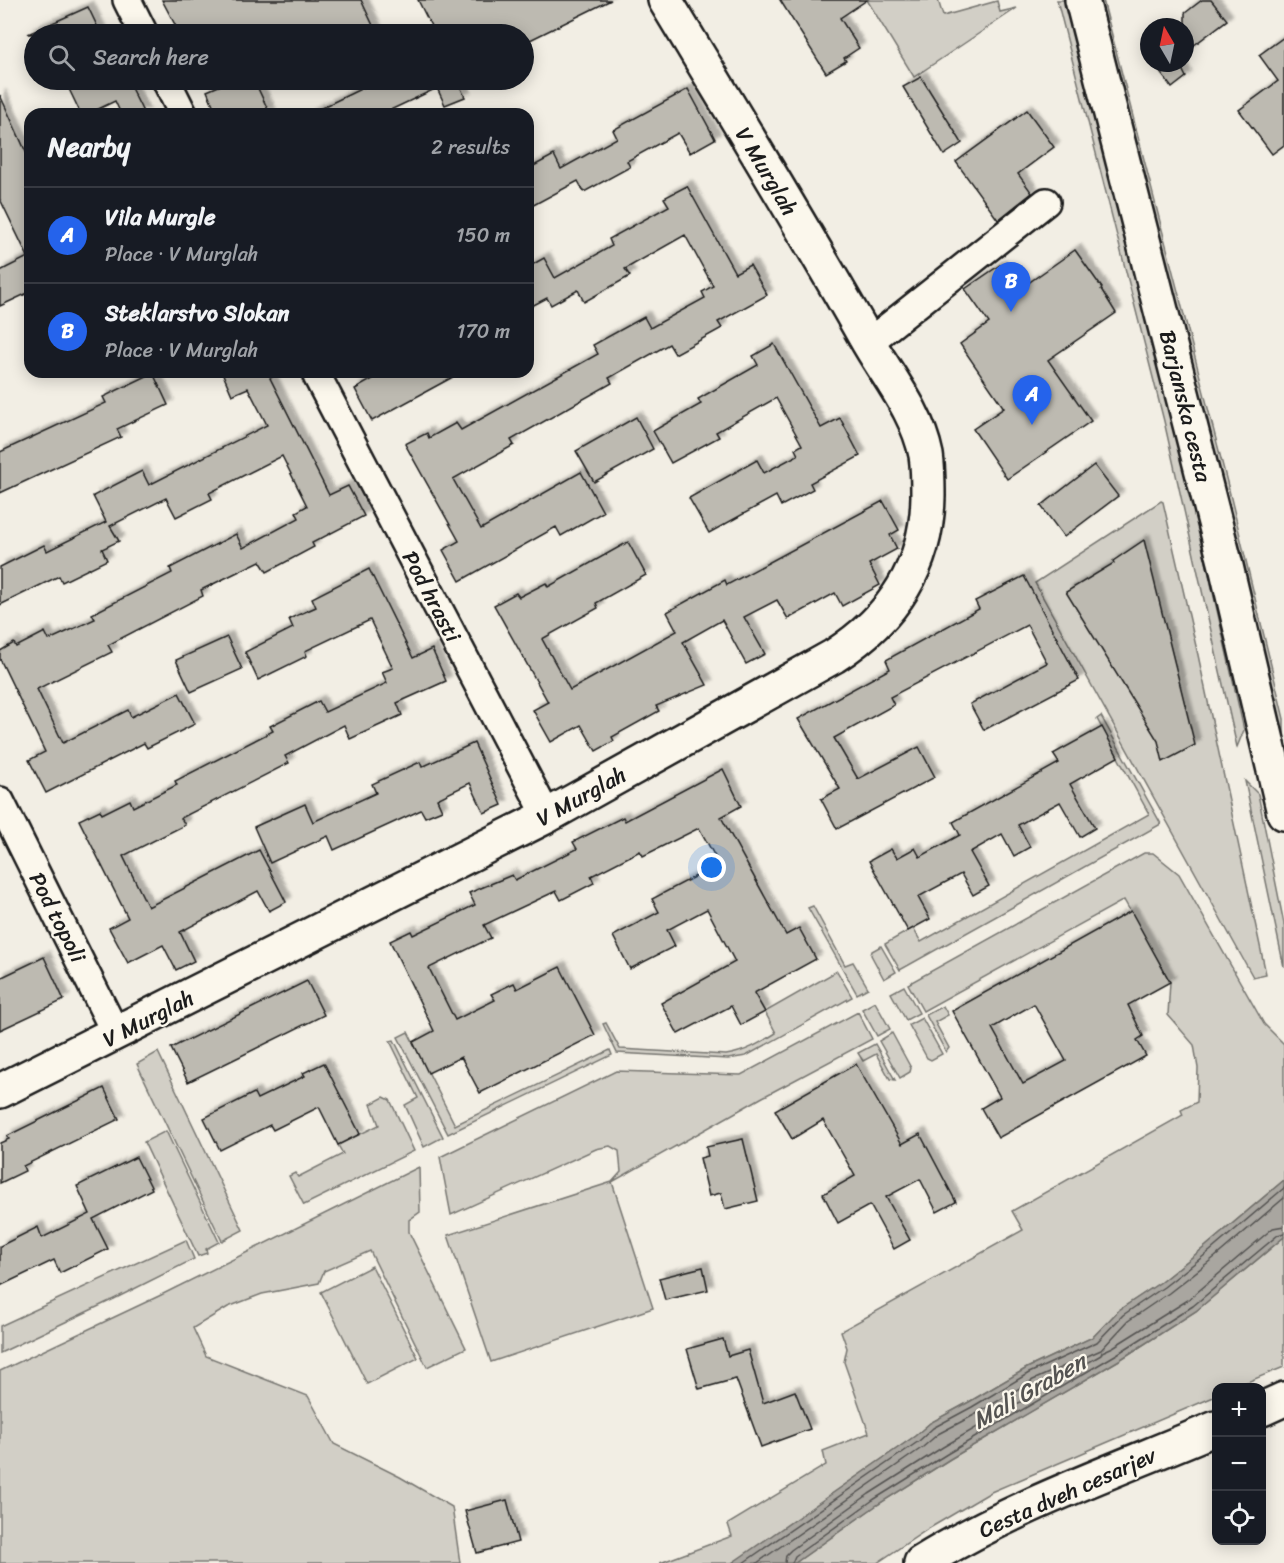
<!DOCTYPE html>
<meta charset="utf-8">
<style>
:root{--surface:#171b24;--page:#20242c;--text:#f1f3f6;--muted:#9ea1a6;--line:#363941;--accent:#2563eb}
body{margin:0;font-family:Sriracha,sans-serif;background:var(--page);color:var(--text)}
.controls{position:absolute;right:18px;bottom:18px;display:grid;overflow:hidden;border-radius:12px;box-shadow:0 3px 15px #0003}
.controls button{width:54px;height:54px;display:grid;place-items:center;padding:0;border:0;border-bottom:2px solid var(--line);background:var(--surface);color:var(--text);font:30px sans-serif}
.compass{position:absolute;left:1140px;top:18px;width:54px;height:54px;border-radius:50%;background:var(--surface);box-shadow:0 3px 15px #0003;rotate:351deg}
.you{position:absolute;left:712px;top:868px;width:21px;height:21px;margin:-15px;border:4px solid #fff;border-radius:50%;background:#1a73e8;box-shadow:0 0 0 9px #1a73e833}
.badge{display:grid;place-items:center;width:39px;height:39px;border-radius:50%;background:var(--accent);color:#fff;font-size:20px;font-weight:700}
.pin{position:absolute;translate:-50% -50px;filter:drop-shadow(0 2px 3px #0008)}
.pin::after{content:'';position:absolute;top:32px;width:21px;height:18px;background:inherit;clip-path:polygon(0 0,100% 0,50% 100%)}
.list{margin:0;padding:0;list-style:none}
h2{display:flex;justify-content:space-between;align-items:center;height:78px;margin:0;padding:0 24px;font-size:26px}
h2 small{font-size:20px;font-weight:400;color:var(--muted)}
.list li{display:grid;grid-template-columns:39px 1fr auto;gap:18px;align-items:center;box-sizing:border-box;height:96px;padding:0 24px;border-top:2px solid var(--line)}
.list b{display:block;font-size:22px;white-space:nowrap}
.list p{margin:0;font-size:20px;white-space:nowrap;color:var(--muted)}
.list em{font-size:20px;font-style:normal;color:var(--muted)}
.icon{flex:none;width:33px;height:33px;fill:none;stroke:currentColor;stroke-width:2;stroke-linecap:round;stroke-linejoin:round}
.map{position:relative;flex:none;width:1284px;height:1563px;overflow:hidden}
.search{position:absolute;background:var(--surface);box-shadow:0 3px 15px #0003;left:24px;top:24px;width:510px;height:66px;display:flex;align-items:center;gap:15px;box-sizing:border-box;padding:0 21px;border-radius:33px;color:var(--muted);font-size:22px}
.panel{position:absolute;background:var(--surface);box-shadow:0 3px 15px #0003;left:24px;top:108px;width:510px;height:270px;border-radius:18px}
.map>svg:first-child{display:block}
</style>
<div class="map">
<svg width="1284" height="1563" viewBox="0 0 1284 1563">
<defs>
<filter id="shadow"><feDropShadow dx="5.5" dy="-5.5" stdDeviation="1.5" flood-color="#0004"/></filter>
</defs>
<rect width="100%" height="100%" fill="#f2eee4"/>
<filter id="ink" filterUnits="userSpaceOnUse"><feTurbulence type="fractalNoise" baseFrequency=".0167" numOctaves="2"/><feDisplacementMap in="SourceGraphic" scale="12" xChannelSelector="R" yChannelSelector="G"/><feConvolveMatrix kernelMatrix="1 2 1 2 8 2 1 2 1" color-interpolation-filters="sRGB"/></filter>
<g filter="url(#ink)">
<!-- green -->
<g fill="#d2cfc6" stroke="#777671" stroke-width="1.5">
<path d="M867 0H938L943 16 997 1 1000 12 1017 8 914 77Z"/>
<path d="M1057 0H1069L1174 419 1244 730 1237 747 1164 421Z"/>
<path d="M1096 0H1103L1229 490 1284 719V748Z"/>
<path d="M1161 501 1163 502 1198 655 1266 974 1253 977 1035 583Z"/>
<path d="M1101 716 1161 824 900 970 885 944 913 928 921 942 1149 814 1097 719Z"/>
<path d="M1245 781 1258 794 1284 924V967Z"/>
<path d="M1144 853H1153L1179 874 1264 1024 1284 1044V1180L1206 1246 1161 1282 1119 1310 1093 1337 1027 1368 969 1402 930 1423 915 1436 739 1559 732 1563H660L732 1536 728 1524 826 1465 823 1451 869 1433 844 1362 847 1348 841 1331 1023 1230 1012 1211 1183 1115 1181 1110 1197 1102 1198 1068 1194 1045 1168 1015 1170 982 1124 900 923 1011 908 984Z"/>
<path d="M813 906 845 965 853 962 868 988 857 994 808 908Z"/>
<path d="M881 946 896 972 884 979 871 955 872 951Z"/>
<path d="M837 971 852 997 746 1056 728 1059 617 1053 603 1024 606 1023 620 1049 726 1055C746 1052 760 1043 776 1033L765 1012Z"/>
<path d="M904 986 919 1013 906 1020 891 993Z"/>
<path d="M875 1002 890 1029 877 1036 862 1009Z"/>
<path d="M943 1006 948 1015 935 1022 949 1048 946 1052 926 1015Z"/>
<path d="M858 1012 872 1039 761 1098 612 1182 653 1308 491 1362 448 1235 612 1182 621 1172 619 1151 610 1146 596 1149 451 1215 440 1157 616 1071 741 1075Z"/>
<path d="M922 1018 942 1054 931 1060 927 1058 909 1025Z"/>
<path d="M408 1032 455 1125 610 1050 612 1055 448 1134 398 1037Z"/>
<path d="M892 1033 911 1068 910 1072 900 1078 879 1041Z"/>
<path d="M394 1040 443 1137 424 1147 405 1105 418 1098 390 1041Z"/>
<path d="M875 1044 895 1080 890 1079 876 1054 863 1061 858 1053Z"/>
<path d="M158 1052 243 1230 222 1241 137 1064Z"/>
<path d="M384 1097 390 1100 414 1151 304 1205 289 1176 295 1173 298 1177 343 1154 338 1145 379 1125 371 1104Z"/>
<path d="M166 1131 219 1242 206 1249 207 1253 198 1256 144 1142Z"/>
<path d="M419 1167 420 1212 409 1220V1232L466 1348 427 1367 370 1251 324 1271 319 1283 262 1294 228 1307 193 1328 206 1356 308 1396 334 1444 400 1477 452 1507 460 1563H0V1371L159 1296Z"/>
<path d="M1284 1237V1367L1235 1387 1216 1388V1396L991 1492 928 1529 877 1563H795L877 1505 950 1459 1121 1359 1196 1311Z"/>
<path d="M186 1240 194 1259 114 1299 0 1353V1326Z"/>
<path d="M372 1266 418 1358 367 1384 321 1292Z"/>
</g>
<!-- water -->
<path fill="#a9a6a0" stroke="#716f6b" stroke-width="1.5" d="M1284 1180V1237L1196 1311 1121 1359 950 1459 877 1505 795 1563H732L915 1436 930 1423 969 1402 1027 1368 1093 1337 1119 1310 1161 1282 1206 1246Z"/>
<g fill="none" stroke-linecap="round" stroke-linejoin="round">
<!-- shore -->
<g stroke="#545351" stroke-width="1.5">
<path d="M743 1563 919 1441 933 1428 972 1407 1029 1373 1097 1342 1123 1315 1164 1287 1210 1251 1284 1188"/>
<path d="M757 1563 923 1447 938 1434 976 1414 1033 1380 1101 1350 1128 1321 1169 1293 1215 1257 1284 1198"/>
<path d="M785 1563 786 1555 791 1550 869 1494 943 1447 1101 1355 1102 1352 1113 1347 1188 1300 1273 1228 1284 1226"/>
<path d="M792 1563 795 1556 873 1500 947 1454 1117 1354 1193 1306 1278 1235 1284 1233"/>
</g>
</g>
<!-- building -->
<g fill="#bdbab1" stroke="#1c1c1c" stroke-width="1.5" fill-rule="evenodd" filter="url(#shadow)">
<path d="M162 0H361L377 34H180Z"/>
<path d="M418 0H611L524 43V34H435Z"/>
<path d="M780 0H867L840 18 859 48 844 58 846 61 826 73Z"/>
<path d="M1202 0H1211L1227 20 1185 52V13Z"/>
<path d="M88 7 101 34H28Z"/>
<path d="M1284 37V145L1272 154 1239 110 1278 81 1259 55Z"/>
<path d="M1153 63H1179L1186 77 1172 88Z"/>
<path d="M921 77 962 143 944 155 903 87Z"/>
<path d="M85 80H127L144 114H121L115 101 88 114H81L68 87Z"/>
<path d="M233 80H254L270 114H217L207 91Z"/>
<path d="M379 80H457L465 97 445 105 437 88 382 114H309Z"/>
<path d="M688 89 715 139 690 153 678 133 627 161 630 167 584 192 578 181 528 208V169L554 155 561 169 617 138 613 130Z"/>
<path d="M0 95 30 161V292L0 306V271L28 257 0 199Z"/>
<path d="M1027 110 1054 147 1018 174 1032 193 998 220 956 162Z"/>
<path d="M687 186 735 273 750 265 767 295 718 322 722 328 675 354 669 344 609 378 612 383 511 440 514 445 453 479 481 529 581 472 603 512 561 536 556 527 460 581 443 550 459 541 405 444 427 433 429 438 456 423 461 430 598 354 593 345 644 317 650 328 705 298 702 292 713 286 685 235 625 269 630 276 584 302 578 290 551 305 547 298 528 308V267L544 258 555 278 612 246 609 239 669 206 664 198Z"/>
<path d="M1075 250 1102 288 1101 289 1116 313 1048 360 1091 421 1007 479 973 429 1004 408 960 344 989 323 965 289 1000 265 1017 291Z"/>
<path d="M774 344 821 428 840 418 860 456 810 483 813 489 781 506 776 496 709 533 689 498 757 460 764 473 798 455 795 449 802 445 776 398 716 432 719 437 671 463 653 431 701 404 698 399 758 365 753 356Z"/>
<path d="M222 372H282L270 378 329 495 348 486 364 516 312 543 314 547 267 572 260 561 201 590 203 596 108 645 112 652 37 689 63 743 128 710 131 717 179 693 195 724 147 748 144 743 46 793 29 760 45 752 0 659V651L14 643 16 647 45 632 49 640 95 619 92 614 172 573 170 568 236 534 243 548 299 518 296 512 307 506 282 456 209 493 212 499 176 517 166 498 110 526 119 541 102 549 107 560 62 582 59 576 0 605V567L44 545 47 551 106 522 93 496 142 471 149 485 267 425 248 388 232 395Z"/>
<path d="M385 372H462L372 421 355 389Z"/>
<path d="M153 373 168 405 117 429 121 437 0 493V452L106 403 103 397Z"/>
<path d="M636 417 653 449 594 482 576 451Z"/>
<path d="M1094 465 1118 496 1064 537 1041 506Z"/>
<path d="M883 501 899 530 890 535 897 549 869 564 880 585 842 606 835 593 788 619 777 600 744 617 765 654 746 664 722 620 683 642 707 685 656 706 659 711 612 737 614 741 596 751 581 725 551 742 533 710 548 702 494 605 516 593 519 597 546 583 548 587 628 542 646 575 596 603 598 608 542 639 570 690 677 631 667 612 725 580 727 585Z"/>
<path d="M1144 540 1195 745 1163 762 1158 741 1066 592 1114 563 1113 561Z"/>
<path d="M369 569 413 658 432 649 446 681 397 703 402 715 350 739 344 725 285 756 289 763 181 818 185 825 123 856 148 907 259 850 286 902 269 911 258 891 180 932 194 961 176 970 163 945 128 963 109 928 128 918 79 820 100 810 102 814 130 800 133 807 177 785 175 781 273 731 270 726 319 701 325 712 387 683 382 672 393 668 370 620 305 651 307 656 258 680 245 652 293 628 289 619 316 607 312 598Z"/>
<path d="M1024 576 1079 680 984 730 970 704 1047 663 1027 625 890 697 894 705 834 738 858 779 919 747 935 777 837 829 821 799 840 789 798 719 890 669 886 660 979 609 975 601Z"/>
<path d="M227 637 242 669 191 692 176 660Z"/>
<path d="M1102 727 1118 757 1070 784 1095 828 1080 837 1060 802 1018 825 1030 847 1014 856 1002 834 970 852 989 886 973 895 961 874 918 897 930 919 908 931 869 861 891 849 897 858 915 848 920 857 960 835 953 822 1059 763 1053 754Z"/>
<path d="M474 743 502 805 484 813 470 783 437 799 442 810 425 817 421 810 334 850 328 836 270 863 254 827 305 804 313 822 376 793 372 784 420 762 422 767Z"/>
<path d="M723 769 741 806 721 817 786 935 799 928 816 959 754 993 765 1012 741 1025 731 1006 678 1034 661 1003 735 962 707 909 667 930 675 946 630 969 613 936 659 912 652 899 719 864 699 828 643 856 640 851 591 876 594 883 561 900 556 891 484 925 491 938 429 968 455 1020 495 1000 491 994 514 983 517 989 560 967 595 1035 480 1093 461 1057 428 1073 413 1042 434 1031 390 941 411 931 413 935 475 905 469 893 512 875 515 880 577 849 573 842 623 817 625 821Z"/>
<path d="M1131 911 1170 982 1128 1005 1143 1036 1137 1040 1146 1056 998 1138 981 1108 1000 1097 952 1011ZM1034 1004 1066 1061 1023 1084 992 1028Z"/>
<path d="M44 957 64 1000 0 1030V978Z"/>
<path d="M307 981 324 1015 188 1082 171 1048Z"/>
<path d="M324 1063 360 1134 338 1145 319 1107 273 1130 270 1125 220 1150 204 1118 254 1093 257 1099 305 1076 303 1073Z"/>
<path d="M856 1064 902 1144 920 1134 956 1202 937 1212 920 1179 886 1197 910 1240 894 1249 870 1205 838 1223 823 1194 855 1176 823 1120 792 1139 775 1110Z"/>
<path d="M104 1088 119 1119 23 1166 25 1171 0 1183V1143L9 1139 7 1136Z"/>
<path d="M743 1139 758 1201 725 1209 721 1193 709 1196 700 1158 708 1156 706 1147Z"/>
<path d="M136 1157 152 1189 93 1219 108 1249 60 1273 54 1260 0 1286V1246L38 1227 42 1238 90 1214 77 1186Z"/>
<path d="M703 1267 708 1290 665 1300 659 1278Z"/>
<path d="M723 1339 728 1356 748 1350 763 1403 795 1391 810 1429 761 1447 736 1379 699 1389 687 1349Z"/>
<path d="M507 1500 518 1542 477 1553 465 1511Z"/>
</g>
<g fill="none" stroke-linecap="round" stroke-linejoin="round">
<!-- street casing -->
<g stroke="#1c1c1c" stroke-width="32">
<g id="street">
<path d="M127 0 144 34"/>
<path d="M166 80 183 114"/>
<path d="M868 343 1046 202"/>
<path d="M317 376 547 816"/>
<path d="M0 801 116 1034"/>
</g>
</g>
<!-- secondary casing -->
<g stroke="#1c1c1c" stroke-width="38">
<g id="secondary">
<path d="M0 1091 547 816 834 656C893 618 927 567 928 496 928 482 928 468 926 455 917 410 886 375 864 335 800 222 732 111 665 0"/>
<path d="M1262 1409 1284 1399"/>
<path d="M921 1563C1013 1506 1117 1470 1216 1428"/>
</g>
</g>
<!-- primary casing -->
<g stroke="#1c1c1c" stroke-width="38">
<path id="primary" d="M1082 0 1226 566 1284 813"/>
</g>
<!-- street -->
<use href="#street" stroke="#fbf7ec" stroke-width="27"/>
<!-- secondary -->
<use href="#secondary" stroke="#fbf7ec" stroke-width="33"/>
<!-- primary -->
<use href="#primary" stroke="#fbf7ec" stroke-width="33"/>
</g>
</g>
<g text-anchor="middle" stroke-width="4.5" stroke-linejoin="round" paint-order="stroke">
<!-- street labels -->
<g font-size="22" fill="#1c1c1c" stroke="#fbf7ec">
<text transform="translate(767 171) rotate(59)" y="8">V Murglah</text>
<text transform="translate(1186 406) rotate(76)" y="8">Barjanska cesta</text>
<text transform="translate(432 596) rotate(62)" y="8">Pod hrasti</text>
<text transform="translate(581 796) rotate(-29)" y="8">V Murglah</text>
<text transform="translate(58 917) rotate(63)" y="8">Pod topoli</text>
<text transform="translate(148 1018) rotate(-27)" y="8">V Murglah</text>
<text transform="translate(1067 1492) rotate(-24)" y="8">Cesta dveh cesarjev</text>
</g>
<!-- water labels -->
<g font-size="24" font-style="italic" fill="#545351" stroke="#fbf7ec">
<text transform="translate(1029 1391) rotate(-30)" y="8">Mali Graben</text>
</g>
</g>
</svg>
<div class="controls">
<button>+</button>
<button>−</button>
<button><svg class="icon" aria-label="locate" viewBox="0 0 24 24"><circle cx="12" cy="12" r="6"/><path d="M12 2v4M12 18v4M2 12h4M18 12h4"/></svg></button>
</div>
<svg class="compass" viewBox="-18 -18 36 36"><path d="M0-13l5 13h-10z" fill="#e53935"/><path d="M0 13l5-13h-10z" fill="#9ea1a6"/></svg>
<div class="you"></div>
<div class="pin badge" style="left:1032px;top:425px">A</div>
<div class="pin badge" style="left:1011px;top:312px">B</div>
<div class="search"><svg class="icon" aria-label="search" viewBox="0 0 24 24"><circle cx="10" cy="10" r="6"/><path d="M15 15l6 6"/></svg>Search here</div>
<section class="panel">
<h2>Nearby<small>2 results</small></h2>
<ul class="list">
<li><span class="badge">A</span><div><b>Vila Murgle</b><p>Place · V Murglah</p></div><em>150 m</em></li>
<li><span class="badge">B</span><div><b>Steklarstvo Slokan</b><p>Place · V Murglah</p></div><em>170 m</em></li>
</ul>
</section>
</div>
